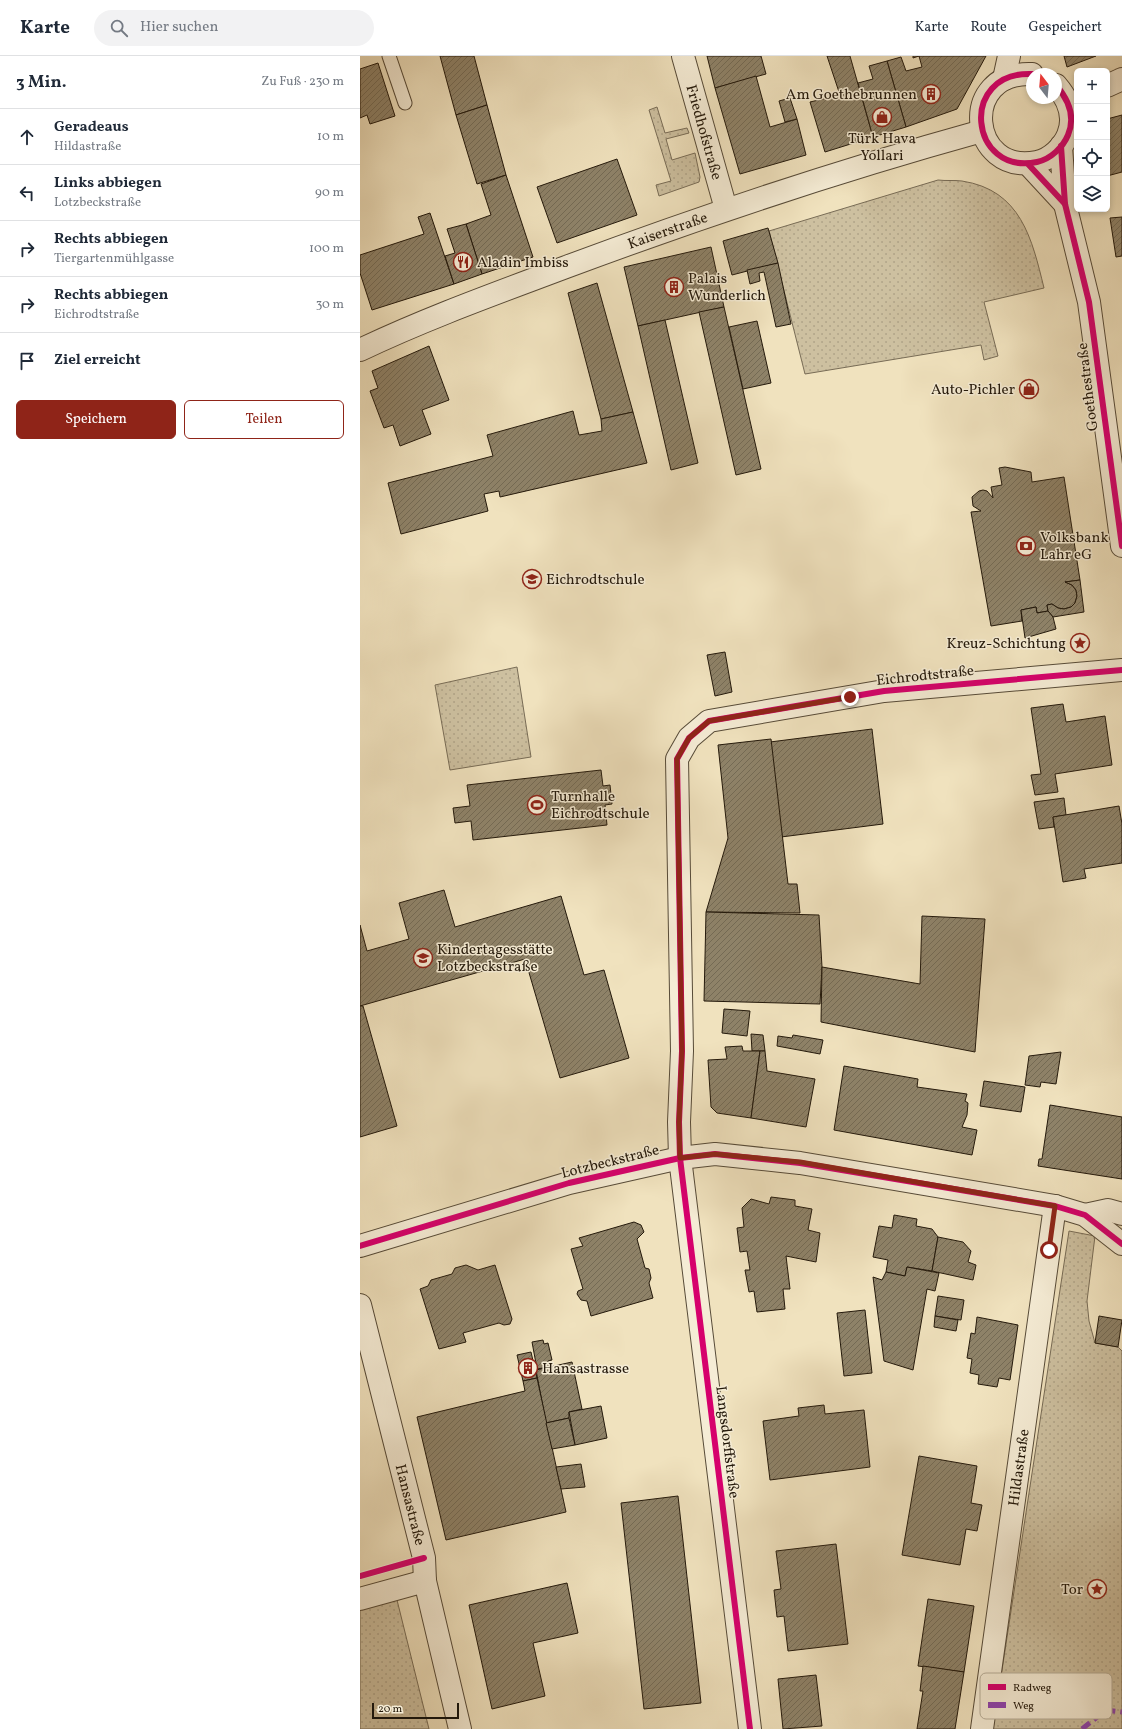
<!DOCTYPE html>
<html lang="de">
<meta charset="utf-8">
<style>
:root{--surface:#fff;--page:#f2f2f3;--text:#1f2937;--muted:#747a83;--line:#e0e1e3;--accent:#8f2418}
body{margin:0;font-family:Vollkorn,serif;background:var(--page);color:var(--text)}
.controls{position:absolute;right:12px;top:12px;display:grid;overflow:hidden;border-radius:6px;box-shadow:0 2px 6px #0003}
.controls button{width:36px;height:36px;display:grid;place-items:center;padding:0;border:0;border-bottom:1px solid var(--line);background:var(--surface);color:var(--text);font:20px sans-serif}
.compass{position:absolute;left:666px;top:12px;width:36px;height:36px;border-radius:50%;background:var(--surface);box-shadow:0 2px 6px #0003;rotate:344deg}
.scale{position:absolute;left:12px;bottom:10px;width:87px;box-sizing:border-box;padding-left:4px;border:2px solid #24190b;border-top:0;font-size:11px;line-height:14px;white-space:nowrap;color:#24190b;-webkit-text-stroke:3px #f5ecd5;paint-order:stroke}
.stop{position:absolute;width:12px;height:12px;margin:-9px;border:3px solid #8f2418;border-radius:50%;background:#fff}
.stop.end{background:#8f2418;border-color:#fff;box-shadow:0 1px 4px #0008}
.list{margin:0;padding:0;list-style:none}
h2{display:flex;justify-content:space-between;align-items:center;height:52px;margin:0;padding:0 16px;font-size:17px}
h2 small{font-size:13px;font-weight:400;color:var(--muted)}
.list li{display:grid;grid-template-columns:26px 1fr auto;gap:12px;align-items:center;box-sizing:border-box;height:56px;padding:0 16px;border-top:1px solid var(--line)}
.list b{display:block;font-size:15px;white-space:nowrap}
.list p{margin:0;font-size:13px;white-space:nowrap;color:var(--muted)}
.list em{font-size:13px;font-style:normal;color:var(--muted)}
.actions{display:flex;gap:8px;padding:12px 16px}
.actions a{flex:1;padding:9px 0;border:1px solid var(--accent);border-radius:6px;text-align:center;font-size:14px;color:var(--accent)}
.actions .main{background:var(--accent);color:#fff}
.icon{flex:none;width:22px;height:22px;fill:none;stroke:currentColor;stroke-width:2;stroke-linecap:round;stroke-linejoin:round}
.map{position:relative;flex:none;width:762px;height:1673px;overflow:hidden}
header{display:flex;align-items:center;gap:24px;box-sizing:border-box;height:56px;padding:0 20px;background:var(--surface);border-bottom:1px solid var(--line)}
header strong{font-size:19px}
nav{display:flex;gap:22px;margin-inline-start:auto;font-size:14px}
.search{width:280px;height:36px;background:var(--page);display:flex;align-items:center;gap:10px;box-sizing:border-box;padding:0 14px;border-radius:22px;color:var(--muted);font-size:15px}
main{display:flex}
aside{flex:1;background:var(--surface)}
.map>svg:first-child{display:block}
</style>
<header>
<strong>Karte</strong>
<div class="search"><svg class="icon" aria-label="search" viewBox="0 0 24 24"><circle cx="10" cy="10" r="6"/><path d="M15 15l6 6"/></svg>Hier suchen</div>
<nav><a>Karte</a><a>Route</a><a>Gespeichert</a></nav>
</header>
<main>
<aside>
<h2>3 Min.<small>Zu Fuß · 230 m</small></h2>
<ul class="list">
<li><svg class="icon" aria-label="ahead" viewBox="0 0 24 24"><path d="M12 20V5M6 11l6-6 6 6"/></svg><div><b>Geradeaus</b><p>Hildastraße</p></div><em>10 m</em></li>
<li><svg class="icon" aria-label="left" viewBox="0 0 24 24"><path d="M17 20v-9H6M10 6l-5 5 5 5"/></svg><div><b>Links abbiegen</b><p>Lotzbeckstraße</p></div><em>90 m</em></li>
<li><svg class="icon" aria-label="right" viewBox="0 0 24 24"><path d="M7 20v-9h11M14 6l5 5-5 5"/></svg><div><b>Rechts abbiegen</b><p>Tiergartenmühlgasse</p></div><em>100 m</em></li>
<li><svg class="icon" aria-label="right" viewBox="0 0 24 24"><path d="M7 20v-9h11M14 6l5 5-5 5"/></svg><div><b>Rechts abbiegen</b><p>Eichrodtstraße</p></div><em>30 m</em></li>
<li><svg class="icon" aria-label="arrive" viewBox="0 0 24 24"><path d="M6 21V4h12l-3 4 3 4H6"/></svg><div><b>Ziel erreicht</b></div></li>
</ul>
<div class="actions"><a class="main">Speichern</a><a>Teilen</a></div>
</aside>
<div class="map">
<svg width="762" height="1673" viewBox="0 0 762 1673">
<defs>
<pattern id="green-dots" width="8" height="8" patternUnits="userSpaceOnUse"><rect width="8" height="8" fill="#cdc0a0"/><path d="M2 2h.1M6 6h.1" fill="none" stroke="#b0a488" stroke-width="1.8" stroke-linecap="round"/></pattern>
<pattern id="building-hatch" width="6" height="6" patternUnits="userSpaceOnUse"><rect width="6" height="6" fill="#8e8268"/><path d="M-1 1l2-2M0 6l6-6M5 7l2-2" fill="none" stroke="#746a54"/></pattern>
</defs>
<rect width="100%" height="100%" fill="#f0e2be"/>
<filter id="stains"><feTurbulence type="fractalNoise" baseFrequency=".005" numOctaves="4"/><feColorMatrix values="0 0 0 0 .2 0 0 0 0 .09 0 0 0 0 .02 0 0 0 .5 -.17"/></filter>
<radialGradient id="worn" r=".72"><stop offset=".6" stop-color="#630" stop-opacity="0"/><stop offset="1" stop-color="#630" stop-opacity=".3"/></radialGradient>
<!-- green -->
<g fill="url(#green-dots)" stroke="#786c56">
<path d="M297 51 305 77 327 72 329 77 306 83 312 104 335 97 340 121 339 126 299 140 296 129 311 125 289 54Z"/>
<path d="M578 124C586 125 594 124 602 125 661 134 672 183 684 232L624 246 638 300 624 304 621 289 445 318 409 175Z"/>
<path d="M157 611 171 701 90 714 75 629Z"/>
<path d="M709 1175 735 1180 727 1245 729 1265 735 1287 758 1291 762 1295V1673H633Z"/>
<path d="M37 1544 69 1673H0V1553Z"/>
</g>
<!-- building -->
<g fill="url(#building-hatch)" stroke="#24190b">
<path d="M80 0H114L127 49 96 59Z"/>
<path d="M347 0H401L406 18 355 32Z"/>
<path d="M467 0H490L513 81 465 96 450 46 480 39Z"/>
<path d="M553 0H626L597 53 546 71 527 5 541 1 546 15 562 11 559 0 553 2Z"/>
<path d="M704 0H736L707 11Z"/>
<path d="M527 5 546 71 513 81 498 27 513 23 509 10Z"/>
<path d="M18 7 35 60 10 68 7 59 0 62V13Z"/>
<path d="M396 20 410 71 437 63 446 99 380 118 355 32Z"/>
<path d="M430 42 437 63 425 66 419 45Z"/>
<path d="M127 49 146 119 117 128 96 59Z"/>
<path d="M762 59V116L747 120V63Z"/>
<path d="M257 103 277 159 197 187 177 131Z"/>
<path d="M146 119 173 201 122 218 106 168 131 159 121 128Z"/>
<path d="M70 157 94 228 12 254 0 217V199L64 178 58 161Z"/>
<path d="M762 161V200L756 201 750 162Z"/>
<path d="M106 168 122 218 94 228 85 200 95 197 87 173Z"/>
<path d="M408 172 418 207 372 219 363 185Z"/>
<path d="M351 191 364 251 278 270 264 211Z"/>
<path d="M418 207 431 268 416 271 404 216 399 217 400 225 390 228 387 214Z"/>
<path d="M237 227 273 356 241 363 208 237Z"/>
<path d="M364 251 401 413 376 419 339 256Z"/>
<path d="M305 264 338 407 311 414 278 270Z"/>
<path d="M397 265 411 327 383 333 369 271Z"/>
<path d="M69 290 89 344 62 354 71 378 40 390 33 369 24 372 10 335 18 332 12 315Z"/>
<path d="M213 355 219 379 242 375 241 363 273 356 287 407 140 441 139 435 124 438 128 455 41 478 28 427 133 400 127 379Z"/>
<path d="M645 411 671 416 672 426 704 421 720 524 705 526 712 529 716 534 717 540 715 547 711 551 704 553 698 552 692 548 687 549 688 555 677 557 676 551 661 554 662 565 631 570 611 456 621 455 613 450 612 441 619 435 623 434 627 435 633 442 631 431 642 429 639 412Z"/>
<path d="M720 524 724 556 693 561 688 555 687 549 692 548 698 552 704 553 711 551 715 547 717 540 716 534 712 529 705 526Z"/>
<path d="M676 551 677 557 688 555 693 561 696 573 665 582 661 554Z"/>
<path d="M365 596 372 636 355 640 347 599Z"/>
<path d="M703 648 706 666 745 660 752 709 695 718 698 736 675 739 671 719 681 718 671 652Z"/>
<path d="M512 673 523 768 421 781 410 686Z"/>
<path d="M411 683 428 828H437L440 857 346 856 368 782 358 689Z"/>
<path d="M241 714 243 730 250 729 252 748 245 749 247 769 113 784 111 765 95 767 93 752 110 750 107 729Z"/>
<path d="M704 742 706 759 693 761 694 771 679 773 674 746Z"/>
<path d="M759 750 762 768V807L724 813 726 822 703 826 693 761Z"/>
<path d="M84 834 95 871 201 840 224 919 244 914 269 1002 200 1022 165 903 0 950V869L7 895 49 883 39 847Z"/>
<path d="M346 856 459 859 462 911 460 948 344 945Z"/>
<path d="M562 860 625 863 615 996 461 966 462 911 560 928Z"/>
<path d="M0 950H3L37 1070 0 1081Z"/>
<path d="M364 953 390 955 387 980 362 977Z"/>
<path d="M391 978 403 979 405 995H392Z"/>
<path d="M433 979 463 984 460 998 417 990 418 980 432 982Z"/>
<path d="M382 990 383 995H400L391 1062 357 1057 351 1051 348 1004 367 1003 365 991Z"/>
<path d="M400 995H405L407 1015 455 1023 446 1071 391 1062Z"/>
<path d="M701 996 696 1028 681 1026 680 1031 665 1029 669 1000Z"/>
<path d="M484 1010 558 1023 557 1031 607 1038 605 1045 608 1047 607 1059 602 1071 617 1074 612 1099 474 1074Z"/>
<path d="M624 1025 665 1031 661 1056 620 1050Z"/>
<path d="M690 1049 762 1061V1123L678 1110 679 1103H682Z"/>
<path d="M411 1141 435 1144V1150L452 1153 448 1174 460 1177 456 1206 426 1200 430 1233H423L425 1253 397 1256 394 1235 389 1236 385 1214H390L387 1195 380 1196 377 1172 384 1171 382 1152 391 1143 409 1148Z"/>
<path d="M534 1159 557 1163 556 1170 572 1173 578 1181 572 1215 547 1211 545 1220 526 1216 528 1204 513 1201 519 1170 532 1172Z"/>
<path d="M274 1166 281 1169 284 1176 277 1183 285 1212 289 1213 291 1222 289 1227 293 1242 231 1260 227 1245 221 1244 217 1238 218 1235 223 1233 211 1193 223 1190 219 1182Z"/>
<path d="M578 1181 603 1186 611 1195 608 1206 616 1209 613 1224 572 1215Z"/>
<path d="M106 1209 118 1214 135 1209 152 1263 150 1268 144 1269 139 1267 103 1277 106 1286 79 1293 60 1233 68 1230 71 1224 92 1218 95 1212Z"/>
<path d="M547 1211 579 1217 575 1235 567 1233 553 1314 524 1305 513 1221 522 1224 526 1216 545 1220Z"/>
<path d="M578 1240 604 1244 601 1264 575 1260Z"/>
<path d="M505 1254 512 1317 484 1320 477 1257Z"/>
<path d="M575 1260 598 1264 596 1275 574 1271Z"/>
<path d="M739 1260 762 1264 758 1291 735 1287Z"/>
<path d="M617 1261 658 1269 650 1324 639 1322 637 1331 618 1328 619 1319 610 1317 612 1303 607 1302 611 1277 615 1278Z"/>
<path d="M183 1284 184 1288 188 1287 192 1304 188 1305 189 1311 177 1313 172 1286Z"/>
<path d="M171 1296 177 1322 163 1325 157 1299Z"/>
<path d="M212 1306 222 1353 209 1356V1362L186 1367 176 1314Z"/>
<path d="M177 1322 206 1456 86 1484 57 1361 165 1335 163 1325Z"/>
<path d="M464 1349 465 1358 504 1354 510 1411 410 1424 403 1365 439 1360 438 1352Z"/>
<path d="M241 1350 247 1382 215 1389 209 1356Z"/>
<path d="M209 1362 215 1389 192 1393 186 1367Z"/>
<path d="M559 1400 617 1410 611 1447 622 1449 617 1475 606 1473 600 1509 542 1499Z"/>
<path d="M221 1408 225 1431 201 1433 196 1411Z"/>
<path d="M318 1440 341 1647 284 1653 261 1447Z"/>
<path d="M476 1488 488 1588 428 1595 424 1560 417 1561 414 1534 421 1533 416 1495Z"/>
<path d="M207 1527 218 1577 173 1587 185 1640 132 1653 109 1549Z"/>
<path d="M568 1543 614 1550 604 1616 558 1610Z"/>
<path d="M563 1610 604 1616 595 1673H557L563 1635H560Z"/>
<path d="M456 1619 462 1670 423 1673 418 1623Z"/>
</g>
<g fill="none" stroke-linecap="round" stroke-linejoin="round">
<!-- service casing -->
<g stroke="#574b38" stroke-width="15">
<path id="service" d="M29 0 45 47"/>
</g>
<!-- minor casing -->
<g stroke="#574b38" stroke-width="24">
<g id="minor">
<path id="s1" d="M323 0 366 153"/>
<path d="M747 30 762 23"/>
<path id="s2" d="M0 1249 64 1502 65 1525 100 1673"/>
<path d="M0 1543 65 1525"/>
<path d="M390 1673 320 1102 319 1066 322 995 317 703 329 682 349 665 524 635 762 614"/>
<path id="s3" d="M622 1673 695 1150"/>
</g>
</g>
<!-- tertiary casing -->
<g stroke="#574b38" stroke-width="24">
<g id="tertiary">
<path d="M672 18C598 15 609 120 677 106 691 103 703 91 708 79 716 60 708 43 696 29"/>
<path d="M644 23 649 0"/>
<path d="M701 90 705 148 729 246 762 490"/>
<path d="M668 108 705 148"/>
<path id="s4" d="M0 294C67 262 137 237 206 211 343 160 481 114 622 75"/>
<path d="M725 1159 748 1154 762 1158"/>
<path d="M0 1190 209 1127 320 1102 355 1098 440 1107 695 1150 725 1159 762 1188"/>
</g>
</g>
<!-- service -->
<use href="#service" stroke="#f5ecd5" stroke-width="13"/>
<!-- minor -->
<use href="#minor" stroke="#f5ecd5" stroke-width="22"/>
<!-- tertiary -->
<use href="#tertiary" stroke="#f5ecd5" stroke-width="22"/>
<!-- quiet -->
<path stroke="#8e44ad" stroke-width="5" stroke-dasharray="10 5" stroke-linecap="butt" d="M722 1673 746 1654 762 1656"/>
<!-- cycleway casing -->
<g stroke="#f5ecd5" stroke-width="8">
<g id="cycleway">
<path d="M672 18C598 15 609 120 677 106 691 103 703 91 708 79 716 60 708 43 696 29"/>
<path d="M701 90 705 148 729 246 762 490"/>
<path d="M668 108 705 148"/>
<path d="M0 1190 209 1127 320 1102 355 1098 440 1107 695 1150 725 1159 762 1188"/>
<path d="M0 1520 64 1502"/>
<path d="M390 1673 320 1102 319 1066 322 995 317 703 329 682 349 665 524 635 762 614"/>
</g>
</g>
<!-- cycleway -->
<use href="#cycleway" stroke="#d6006c" stroke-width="6"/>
</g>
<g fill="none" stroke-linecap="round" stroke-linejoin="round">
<!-- route -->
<path stroke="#8f2418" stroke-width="5" d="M490 641 349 665 329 682 317 703 322 995 319 1066 320 1102 355 1098 440 1106 695 1150 689 1194"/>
</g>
<!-- icons -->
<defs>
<g id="building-ring" transform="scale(1)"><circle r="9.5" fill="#f5ecd5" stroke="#8f2418" stroke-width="1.5"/><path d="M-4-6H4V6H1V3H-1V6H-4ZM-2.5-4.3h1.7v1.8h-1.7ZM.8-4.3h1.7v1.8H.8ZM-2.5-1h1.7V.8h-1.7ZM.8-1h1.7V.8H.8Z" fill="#8f2418"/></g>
<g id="shop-ring" transform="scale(1)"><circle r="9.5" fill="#f5ecd5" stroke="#8f2418" stroke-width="1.5"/><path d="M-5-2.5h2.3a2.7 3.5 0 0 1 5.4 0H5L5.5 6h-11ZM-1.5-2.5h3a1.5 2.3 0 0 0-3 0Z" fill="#8f2418"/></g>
<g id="restaurant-ring" transform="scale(1)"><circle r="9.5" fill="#f5ecd5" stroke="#8f2418" stroke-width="1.5"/><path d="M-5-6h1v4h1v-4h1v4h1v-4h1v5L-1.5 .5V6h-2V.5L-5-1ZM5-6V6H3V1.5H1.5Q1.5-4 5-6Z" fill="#8f2418"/></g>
<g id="bank-ring" transform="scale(1)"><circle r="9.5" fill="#f5ecd5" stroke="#8f2418" stroke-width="1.5"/><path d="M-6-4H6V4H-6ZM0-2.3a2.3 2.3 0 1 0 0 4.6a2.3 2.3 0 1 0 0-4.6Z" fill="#8f2418"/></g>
<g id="school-ring" transform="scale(1)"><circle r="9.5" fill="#f5ecd5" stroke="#8f2418" stroke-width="1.5"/><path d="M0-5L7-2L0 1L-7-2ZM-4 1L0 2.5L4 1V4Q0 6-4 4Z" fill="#8f2418"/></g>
<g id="sight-ring" transform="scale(1)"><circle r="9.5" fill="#f5ecd5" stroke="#8f2418" stroke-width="1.5"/><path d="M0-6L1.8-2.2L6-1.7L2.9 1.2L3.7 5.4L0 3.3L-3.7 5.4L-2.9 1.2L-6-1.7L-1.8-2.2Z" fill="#8f2418"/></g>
<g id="stadium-ring" transform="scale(1)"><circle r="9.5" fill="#f5ecd5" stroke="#8f2418" stroke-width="1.5"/><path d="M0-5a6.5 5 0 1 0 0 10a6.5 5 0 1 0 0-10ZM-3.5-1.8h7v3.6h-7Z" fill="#8f2418"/></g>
</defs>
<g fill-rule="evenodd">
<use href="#building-ring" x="571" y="38"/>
<use href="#shop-ring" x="522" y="61"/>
<use href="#restaurant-ring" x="103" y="206"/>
<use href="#building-ring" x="314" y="231"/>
<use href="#shop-ring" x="669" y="333"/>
<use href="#bank-ring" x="666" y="490"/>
<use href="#school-ring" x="172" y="523"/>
<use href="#sight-ring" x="720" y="587"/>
<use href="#stadium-ring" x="177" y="749"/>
<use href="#school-ring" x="63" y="902"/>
<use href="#building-ring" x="168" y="1312"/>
<use href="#sight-ring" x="737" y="1533"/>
</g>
<g text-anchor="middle" stroke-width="3" stroke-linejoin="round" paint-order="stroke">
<!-- poi labels -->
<g font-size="15" fill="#24190b" stroke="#f5ecd5" text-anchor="start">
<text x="557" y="43" text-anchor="end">Am Goethebrunnen</text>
<text x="522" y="87" text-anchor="middle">Türk Hava<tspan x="522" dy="17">Yollari</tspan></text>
<text x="117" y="211">Aladin Imbiss</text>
<text x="328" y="227">Palais<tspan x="328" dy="17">Wunderlich</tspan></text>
<text x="655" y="338" text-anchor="end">Auto-Pichler</text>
<text x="680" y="486">Volksbank<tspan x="680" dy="17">Lahr eG</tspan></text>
<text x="186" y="528">Eichrodtschule</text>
<text x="706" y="592" text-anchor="end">Kreuz-Schichtung</text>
<text x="191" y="745">Turnhalle<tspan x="191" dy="17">Eichrodtschule</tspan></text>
<text x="77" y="898">Kindertagesstätte<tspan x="77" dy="17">Lotzbeckstraße</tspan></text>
<text x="182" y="1317">Hansastrasse</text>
<text x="723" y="1538" text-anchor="end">Tor</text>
</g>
<!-- street labels -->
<g font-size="15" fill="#24190b" stroke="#f5ecd5">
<text dy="5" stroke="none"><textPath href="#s1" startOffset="79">Friedhofstraße</textPath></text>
<text dy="5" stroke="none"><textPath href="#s4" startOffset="330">Kaiserstraße</textPath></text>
<text transform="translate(727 331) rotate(-97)" y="5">Goethestraße</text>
<text transform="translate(565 619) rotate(-6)" y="5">Eichrodtstraße</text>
<text transform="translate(250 1105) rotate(-14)" y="5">Lotzbeckstraße</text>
<text transform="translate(368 1386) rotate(83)" y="5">Langsdorffstraße</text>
<text dy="5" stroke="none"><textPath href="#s3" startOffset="264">Hildastraße</textPath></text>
<text dy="5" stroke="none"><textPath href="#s2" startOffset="206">Hansastraße</textPath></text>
</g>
</g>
<!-- legend -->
<rect x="620" y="1617" width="132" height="46" rx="6" fill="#f5ecd5" stroke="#b6ad98" stroke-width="1"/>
<rect x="628" y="1628" width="18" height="6" fill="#d6006c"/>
<rect x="628" y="1646" width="18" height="6" fill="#8e44ad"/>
<g font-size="11" fill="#24190b">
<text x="653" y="1635">Radweg</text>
<text x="653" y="1653">Weg</text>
</g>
<rect width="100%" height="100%" filter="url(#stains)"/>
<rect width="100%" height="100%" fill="url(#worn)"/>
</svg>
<div class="controls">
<button>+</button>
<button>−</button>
<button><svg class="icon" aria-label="locate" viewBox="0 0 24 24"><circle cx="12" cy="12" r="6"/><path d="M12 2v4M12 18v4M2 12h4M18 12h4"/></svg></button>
<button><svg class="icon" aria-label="layers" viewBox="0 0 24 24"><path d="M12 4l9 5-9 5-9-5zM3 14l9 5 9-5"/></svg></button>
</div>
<svg class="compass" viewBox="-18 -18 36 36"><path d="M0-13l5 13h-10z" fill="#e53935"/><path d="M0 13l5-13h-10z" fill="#747a83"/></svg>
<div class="scale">20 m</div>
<div class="stop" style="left:689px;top:1194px"></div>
<div class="stop end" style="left:490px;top:641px"></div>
</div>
</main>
